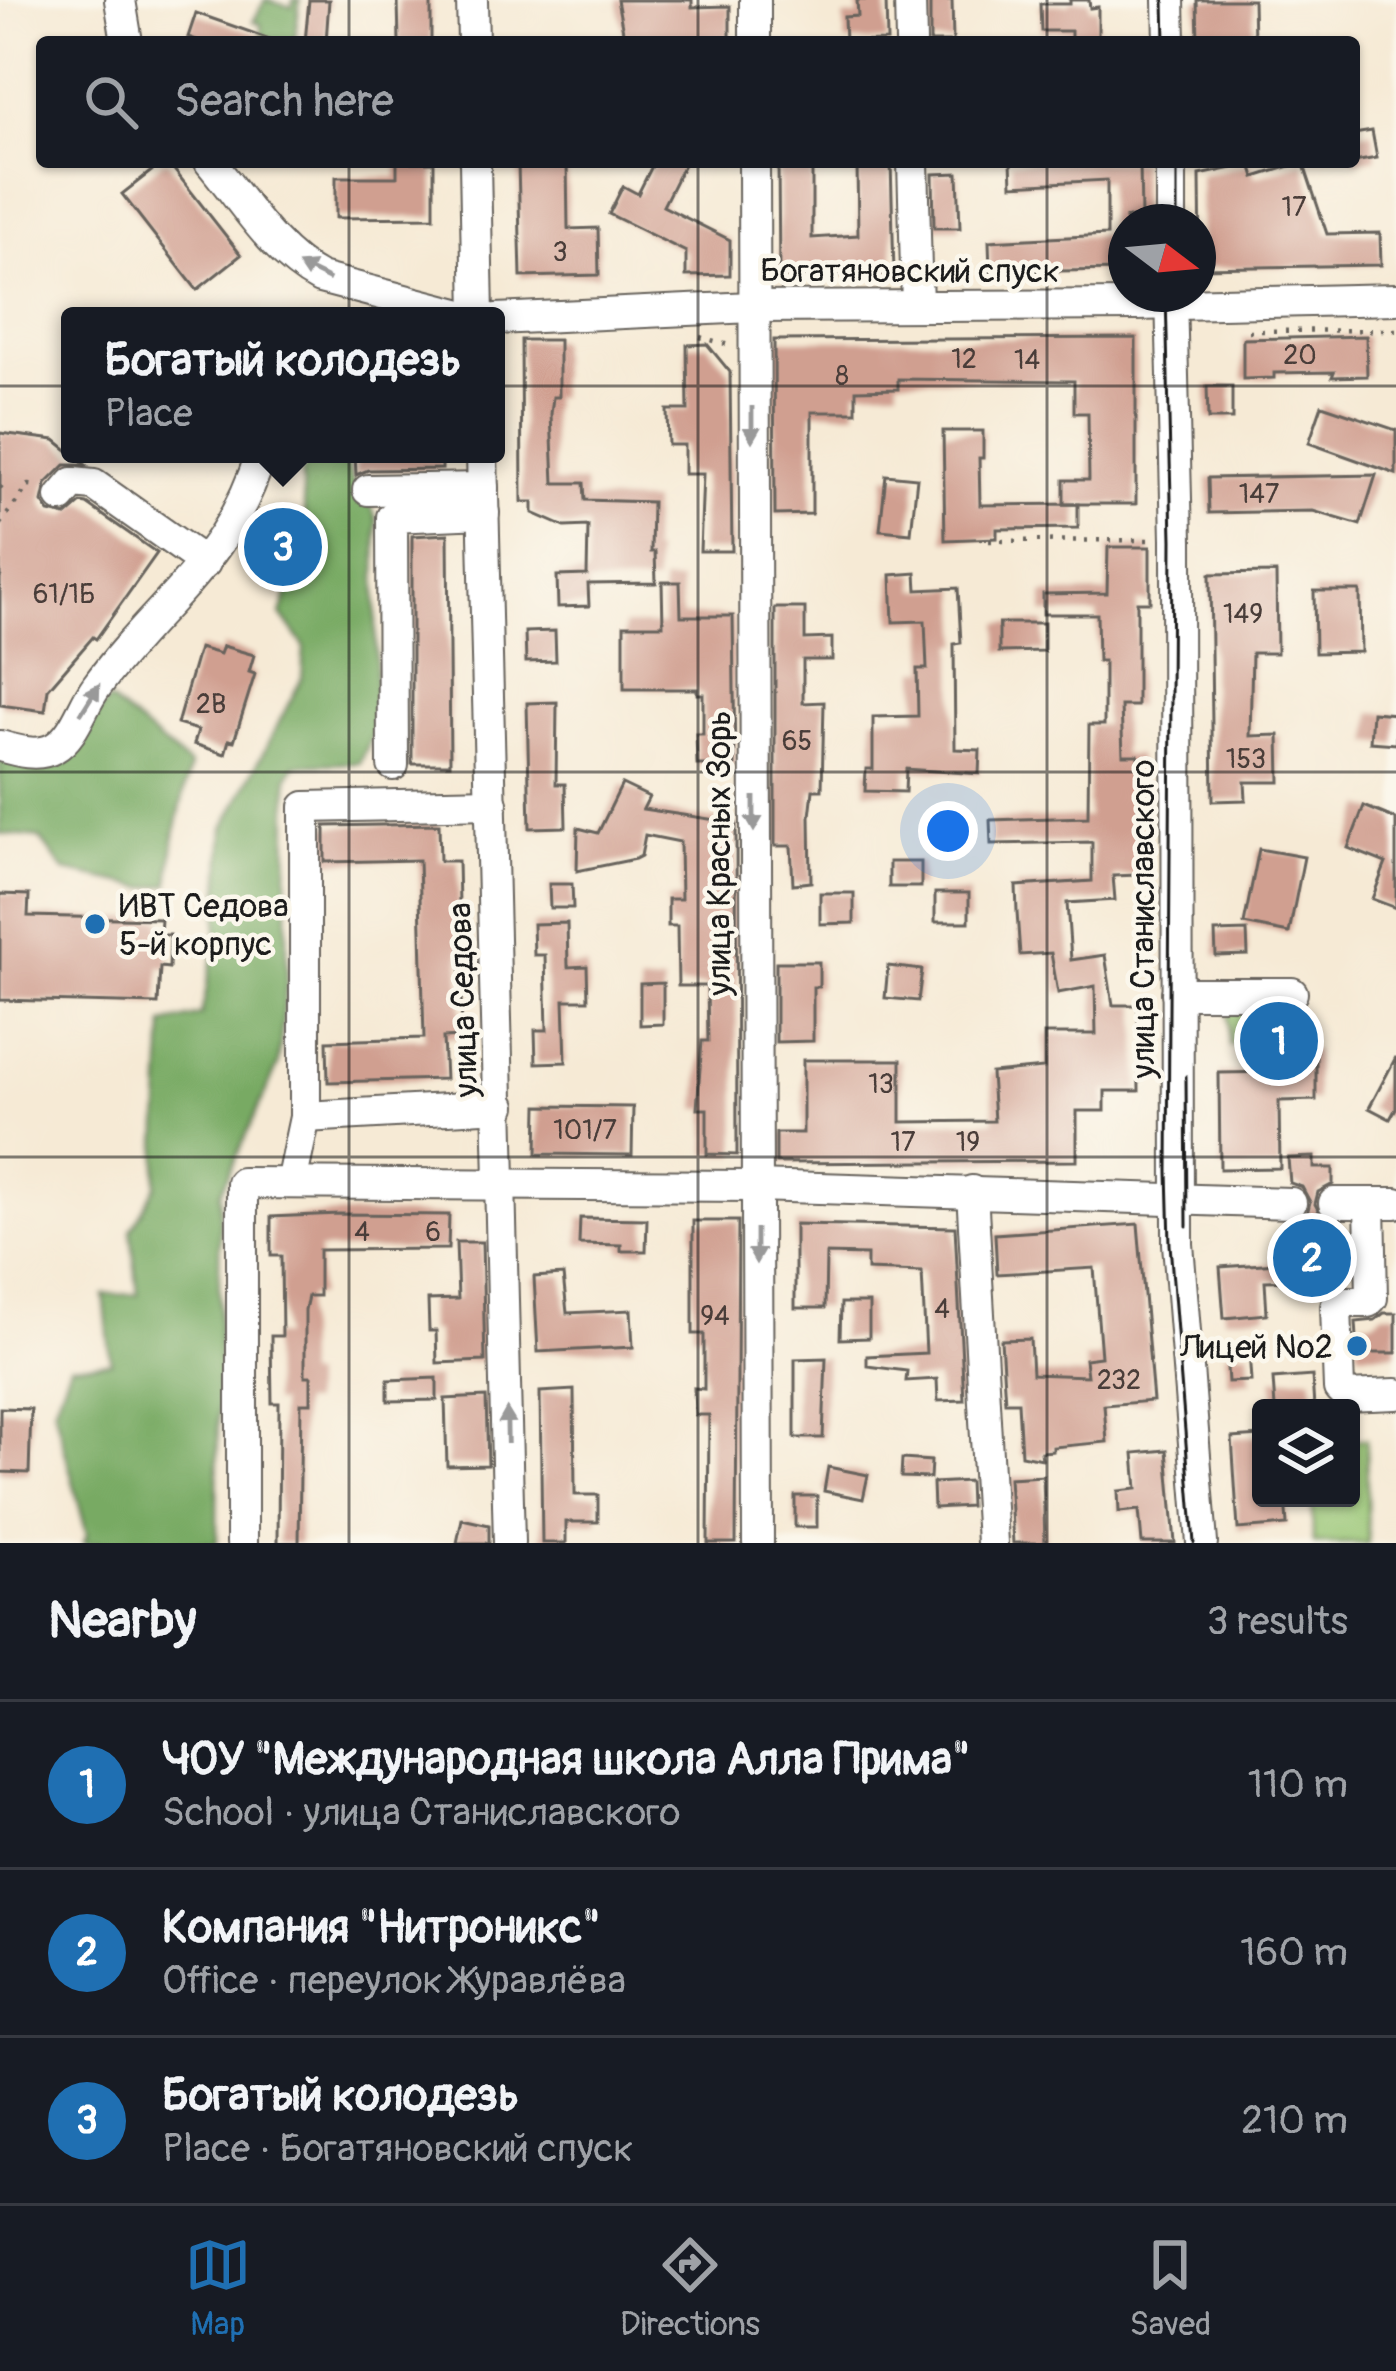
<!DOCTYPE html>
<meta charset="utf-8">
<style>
:root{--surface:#171b24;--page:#242831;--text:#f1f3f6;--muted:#9ea1a6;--line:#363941;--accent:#1f6fb2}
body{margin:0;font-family:Pangolin,sans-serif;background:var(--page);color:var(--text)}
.controls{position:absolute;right:36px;bottom:36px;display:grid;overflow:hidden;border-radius:12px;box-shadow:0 3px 9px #0004}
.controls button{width:108px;height:108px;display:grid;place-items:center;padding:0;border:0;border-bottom:3px solid var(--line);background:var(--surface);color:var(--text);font:60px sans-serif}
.compass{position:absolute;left:1108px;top:204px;width:108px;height:108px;border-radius:50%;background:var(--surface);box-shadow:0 3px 9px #0004;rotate:106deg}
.you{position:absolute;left:948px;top:831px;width:42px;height:42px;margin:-30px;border:9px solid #fff;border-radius:50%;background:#1a73e8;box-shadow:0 0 0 18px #1a73e833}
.badge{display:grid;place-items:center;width:78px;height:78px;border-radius:50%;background:var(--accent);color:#fff;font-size:39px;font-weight:700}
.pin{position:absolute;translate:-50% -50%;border:6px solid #fff;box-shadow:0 3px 12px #0006}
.popup{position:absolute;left:61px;top:307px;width:444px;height:156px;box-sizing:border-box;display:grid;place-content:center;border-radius:12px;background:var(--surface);filter:drop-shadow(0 3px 9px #0005);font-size:39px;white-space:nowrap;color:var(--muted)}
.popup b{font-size:45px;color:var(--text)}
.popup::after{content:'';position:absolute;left:50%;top:100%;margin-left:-24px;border:24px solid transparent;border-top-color:var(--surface)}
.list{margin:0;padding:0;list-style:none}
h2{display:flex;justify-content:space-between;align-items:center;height:156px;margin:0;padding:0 48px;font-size:51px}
h2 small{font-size:39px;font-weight:400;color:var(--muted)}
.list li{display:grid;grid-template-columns:78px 1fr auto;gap:36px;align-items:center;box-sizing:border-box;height:168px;padding:0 48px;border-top:3px solid var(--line)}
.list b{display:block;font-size:45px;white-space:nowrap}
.list p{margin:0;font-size:39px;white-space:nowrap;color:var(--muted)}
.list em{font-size:39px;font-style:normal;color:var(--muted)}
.icon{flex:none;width:66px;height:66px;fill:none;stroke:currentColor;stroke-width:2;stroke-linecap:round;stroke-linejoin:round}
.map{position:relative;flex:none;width:1396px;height:1543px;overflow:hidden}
.search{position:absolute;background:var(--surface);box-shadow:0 3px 9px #0004;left:36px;right:36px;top:36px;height:132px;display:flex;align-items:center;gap:30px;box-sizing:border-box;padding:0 42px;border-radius:12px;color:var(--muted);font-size:45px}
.sheet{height:660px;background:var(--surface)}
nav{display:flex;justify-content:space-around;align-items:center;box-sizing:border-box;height:168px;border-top:3px solid var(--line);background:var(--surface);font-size:33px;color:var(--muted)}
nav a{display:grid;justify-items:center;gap:6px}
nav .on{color:var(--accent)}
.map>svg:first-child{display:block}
</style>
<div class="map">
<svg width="1396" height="1543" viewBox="0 0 1396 1543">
<rect width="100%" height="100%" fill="#fbf7ec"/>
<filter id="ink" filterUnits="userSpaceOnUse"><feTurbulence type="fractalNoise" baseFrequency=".00833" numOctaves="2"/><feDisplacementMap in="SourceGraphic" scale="24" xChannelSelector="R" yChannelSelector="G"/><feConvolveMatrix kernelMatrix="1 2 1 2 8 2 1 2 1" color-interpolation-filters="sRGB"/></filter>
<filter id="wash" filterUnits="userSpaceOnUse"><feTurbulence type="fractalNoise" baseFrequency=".004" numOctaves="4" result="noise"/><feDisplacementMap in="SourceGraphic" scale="48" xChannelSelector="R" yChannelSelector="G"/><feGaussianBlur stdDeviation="2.7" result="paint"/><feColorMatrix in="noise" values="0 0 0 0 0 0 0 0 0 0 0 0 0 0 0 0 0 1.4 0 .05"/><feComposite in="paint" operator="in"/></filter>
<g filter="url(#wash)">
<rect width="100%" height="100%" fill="#f6ead5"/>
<!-- green -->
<g fill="#96c472" stroke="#597047" stroke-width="3">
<path d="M1293 1008V1045H1229L1228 1009Z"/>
<path d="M1366 1439 1368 1543H1313L1312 1498H1351V1440Z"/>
</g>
<!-- forest -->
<g fill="#78aa64" stroke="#4a6340" stroke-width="3">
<path d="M265 0 292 7 293 0H300L295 42H261V24L253 22Z"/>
<path d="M311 454H343L353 482 369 499 377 521 375 730 360 763 295 765 288 777 287 980 278 1065 220 1193 217 1543H83L87 1535 54 1408 70 1365 111 1362 104 1295 138 1294 131 1230 156 1186 164 1024 201 1015 216 943 224 828 302 678 304 646 281 614 307 535 301 474Z"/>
<path d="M109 700 190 766 175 832 169 885 145 888 64 871 40 838 0 834V761L77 738Z"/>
</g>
<g id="blocks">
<!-- building -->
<g fill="#d09f90">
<path d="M309 0H329L326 42H305Z"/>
<path d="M398 0H431V42H399Z"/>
<path d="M617 0H692V7L730 6V42H625Z"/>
<path d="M857 0H886L887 41 845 42 844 17 858 16Z"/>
<path d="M930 0H952L953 42H930Z"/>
<path d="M1070 0H1089L1090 8 1098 7V42H1071V31H1041L1040 4H1070Z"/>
<path d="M1197 0H1253L1254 42H1198Z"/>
<path d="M196 13 270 39V42H202L188 37Z"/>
<path d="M1372 131 1377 158 1354 162V134Z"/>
<path d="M163 162H168L241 255 197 290 122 194Z"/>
<path d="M397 162H434V217L336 218V177H397Z"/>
<path d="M518 162H567L568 229 598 228 599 275 521 277Z"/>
<path d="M654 162H685L663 206 730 240V275L686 276V252L609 214 623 186 638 194Z"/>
<path d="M778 162H812V238L858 235 857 162H891L894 274 779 277Z"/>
<path d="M1011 162H1140L1141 218H1126V270L990 272 989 241 1107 235V180L1012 185Z"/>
<path d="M1303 162 1327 234 1380 233 1381 265 1201 268 1200 175 1251 164 1255 177Z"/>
<path d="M958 173 960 228H934L933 174Z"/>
<path d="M1366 336 1367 376 1332 377 1334 372 1274 373V378L1243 379V339Z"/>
<path d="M1136 338V504H1064V480H1089L1088 413H1074V381L898 379V389L856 390V412H812V514L775 515 774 340Z"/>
<path d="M521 340H559V397H553L551 414 554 483H584L585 500 652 502 651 552H655L656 583 588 584 589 606 558 607 557 576 587 575 588 526 565 527 533 513V502H522Z"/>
<path d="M707 344 730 372 732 551H700L703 474H684V445H668L667 410H688L687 345Z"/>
<path d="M1207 386H1232V419H1208Z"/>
<path d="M1322 405 1396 430V474L1309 443Z"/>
<path d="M943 431H983V458H979L980 505 1078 504V528L997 529V538L945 540Z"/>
<path d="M0 433 55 440 86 465H65L46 484 42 502 49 512 66 516 81 503 87 504 157 553 96 639 93 637 48 689 45 711 0 705Z"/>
<path d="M355 454H442V469L368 470 356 475Z"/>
<path d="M886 475 917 478 911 533 880 530Z"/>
<path d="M1376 475 1360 525 1313 511 1209 513 1208 478Z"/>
<path d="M448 534 450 764H412V536Z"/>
<path d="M1108 547H1150V602H1137V706H1121L1123 755H1138V875L1113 876 1115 900 1067 903 1071 960 1105 955 1113 1005H1138L1139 1091H1105V1111H1077V1161L776 1163V1133H803V1060H901V1122L994 1121 991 1073 1044 1068V1034H1096L1095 986 1058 993 1051 953 1020 955 1017 912 1016 886 1092 881V842L991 844 990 820 1088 817 1089 725H1104V661H1098L1097 614H1043V594L1107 593Z"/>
<path d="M916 573 917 590 958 588 961 643 954 644 955 749 980 750 979 774 906 769 905 792 865 791 866 769H873V717L918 716 917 669H927L925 621 893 622 891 575Z"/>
<path d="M1276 573 1277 653H1252L1250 736 1279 735 1280 782H1245L1246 800 1213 801 1210 574Z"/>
<path d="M662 582H680L681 616H733L735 765H697L696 734H703V694H697V689H624V625H663Z"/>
<path d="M1314 591H1360L1361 652 1315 653Z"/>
<path d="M775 608H805V639L832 638V660H803V703L824 702 822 790H813L810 816 811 882 793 884 791 846H775Z"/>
<path d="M999 623H1044V651L999 652Z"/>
<path d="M555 631 556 661 526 662 525 632Z"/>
<path d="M223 646 254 655 249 672 255 674 234 741 229 740 225 754 194 744 198 730 177 724 199 648 220 654Z"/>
<path d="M557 702 556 784H565L566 827 530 828 527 703Z"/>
<path d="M1372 712 1396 714V744L1370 742Z"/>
<path d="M622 784 649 797 643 809 736 823 737 1155 707 1154V1109H697L702 1041H708L707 986H678L677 926H668V899H681L680 842 645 835 641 856 635 859 577 871 578 828 598 833Z"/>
<path d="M1364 806 1396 819V908L1372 899 1386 863 1348 848Z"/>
<path d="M439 824 440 861H458L462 1037 443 1038 445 1079 328 1082 327 1041 424 1038 419 860 325 862V826Z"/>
<path d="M1259 849 1304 857 1289 933 1244 924Z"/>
<rect x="889" y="862" width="32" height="25"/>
<path d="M549 884H572L573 908H550Z"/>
<path d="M820 893H854V923L820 924Z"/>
<rect x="935" y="893" width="34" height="29"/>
<path d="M0 894 29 895 28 916 161 919 160 935H170L169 968 160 967 158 1004 0 1000Z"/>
<path d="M567 923 568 967 587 966 588 1000H564L566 1062 536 1063 535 1030H547L545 955H534L533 924Z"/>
<path d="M1247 931 1248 955 1216 956 1215 932Z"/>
<path d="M776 962H819V987H813V1041L776 1042Z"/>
<path d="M888 966 922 970 918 1001 885 998Z"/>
<path d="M663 983V1024L640 1025V984Z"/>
<path d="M1280 1050H1316V1100L1279 1101 1280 1168 1220 1169 1219 1073 1281 1072Z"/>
<path d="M1396 1057V1108L1390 1119 1369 1108Z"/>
<path d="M538 1106 633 1107 632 1155 537 1154Z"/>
<path d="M1314 1157V1168H1333V1184L1318 1192 1315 1204 1323 1219 1334 1222 1328 1243H1334L1335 1279 1265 1281 1267 1314 1224 1318 1220 1267 1292 1262 1291 1222 1307 1214 1310 1202 1302 1187 1290 1183 1288 1158Z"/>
<path d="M339 1214 449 1215 448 1249 319 1250V1296H308L305 1310V1376H311V1403H301L299 1543H278L279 1403H272L271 1336H282L281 1256H271V1217Z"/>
<path d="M580 1218 647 1219 646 1251H621V1245L579 1244Z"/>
<path d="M693 1221H738L736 1543H708L709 1415H695L694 1388 704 1389V1334H693Z"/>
<path d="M795 1224 955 1227 964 1400 938 1401 937 1379 906 1381 907 1371 867 1366V1356L926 1353 922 1272 867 1270V1255L826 1254 825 1308H795Z"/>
<path d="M1138 1224 1153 1401 1104 1405 1107 1442 1053 1447V1451L1041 1452 1042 1459 1021 1455 1018 1402H1005L1001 1340 1030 1339 1032 1374 1087 1376 1085 1359 1101 1357 1094 1268 997 1274 995 1234Z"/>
<path d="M456 1242H482L485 1361 437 1363 436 1331H429L428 1300 458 1299Z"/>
<path d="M563 1275 567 1313 631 1310 633 1347 538 1352 534 1277Z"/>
<path d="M841 1303H869V1338L840 1339Z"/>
<path d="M1384 1313H1396V1353H1358L1356 1322 1375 1320Z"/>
<path d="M1249 1351 1251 1381 1228 1382 1226 1352Z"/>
<path d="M826 1358 823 1438H795V1359Z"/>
<path d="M1312 1376 1314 1408H1275L1273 1379Z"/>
<path d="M437 1378V1400L388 1401V1380Z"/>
<path d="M574 1390 575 1495H598V1522H566V1543H542L540 1392Z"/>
<path d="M486 1397 488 1465 447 1466 445 1399Z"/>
<path d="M0 1408 31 1409 29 1473 0 1472Z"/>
<path d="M1261 1436V1498H1285L1287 1525 1238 1529 1232 1438Z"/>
<path d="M1167 1450 1175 1543H1142L1139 1510 1119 1512 1118 1491 1137 1489 1134 1453Z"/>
<path d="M902 1459 931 1461 930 1478 901 1477Z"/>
<path d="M828 1467 868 1475 863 1499 824 1491Z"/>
<path d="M1043 1476 1045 1543H1013L1009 1478Z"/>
<path d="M969 1481 970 1506 934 1508 933 1483Z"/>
<rect x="795" y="1496" width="22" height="31"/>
<path d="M462 1519 489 1525V1543H457Z"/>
</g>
</g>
</g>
<g filter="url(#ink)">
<use href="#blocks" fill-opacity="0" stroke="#68645d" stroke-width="3"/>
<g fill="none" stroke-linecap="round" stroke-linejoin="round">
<!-- minor casing -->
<g stroke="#68645d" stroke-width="34">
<g id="minor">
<path d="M120 0 127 42"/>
<path d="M472 0 473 42"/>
<path d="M910 0 911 42"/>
<path d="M1169 0 1170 42"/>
<path d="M755 42V0"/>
<path d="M210 162C243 201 273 253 320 278L466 316"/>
<path d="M475 162 478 316"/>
<path d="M754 162 758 1543"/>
<path d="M913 162 917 306"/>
<path d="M1171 222V162"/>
<path d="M1171 294 1177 540 1178 1244 1202 1543"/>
<path d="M496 319 752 307 1137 305 1396 299"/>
<path d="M482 454 509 1543"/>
<path d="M368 490 483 488"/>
<path d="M61 497 73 483 94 485 205 563"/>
<path d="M0 746C17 751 38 757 54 748 75 736 82 706 96 687 159 600 227 565 261 454"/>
<path d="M393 765 392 517 484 513"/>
<path d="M1177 993H1292"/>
<path d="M305 1117 501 1106"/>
<path d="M291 1183 305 1117V807L492 803"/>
<path d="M972 1191 992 1543"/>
<path d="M1334 1203H1396"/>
<path d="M1370 1203 1372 1298 1368 1302H1340L1336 1307 1339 1389 1346 1396 1396 1394"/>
<path d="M242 1543V1183L756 1186 1291 1203"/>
</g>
</g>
<!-- path -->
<g stroke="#68645d" stroke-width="4.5" stroke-dasharray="3 9" stroke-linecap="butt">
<path d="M1249 331 1396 330"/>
<path d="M700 337 729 345"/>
<path d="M0 488 7 479"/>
<path d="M0 524 29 485 37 486"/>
<path d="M989 541 1154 540"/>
<path d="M0 577 1 578"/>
</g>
<!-- minor -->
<use href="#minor" stroke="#fff" stroke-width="30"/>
<!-- tram -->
<g stroke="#1c1c1c" stroke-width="3">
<path d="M1164 0 1165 42"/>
<path d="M1177 162V222"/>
<path d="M1166 294 1172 540 1168 1171 1170 1244 1194 1543"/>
<path d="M1186 1076 1187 1226"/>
</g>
</g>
<!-- one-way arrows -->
<defs><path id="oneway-solid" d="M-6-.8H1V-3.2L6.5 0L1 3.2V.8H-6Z" transform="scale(3)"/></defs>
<g fill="#999">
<use href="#oneway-solid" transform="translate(314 272) rotate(-154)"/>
<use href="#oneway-solid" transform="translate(752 424) rotate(90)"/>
<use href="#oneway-solid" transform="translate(90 699) rotate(-58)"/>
<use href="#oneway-solid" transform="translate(754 814) rotate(90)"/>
<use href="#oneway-solid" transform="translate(756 1246) rotate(90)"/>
<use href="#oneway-solid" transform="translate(507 1426) rotate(-91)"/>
</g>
</g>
<!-- grid -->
<path fill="none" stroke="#1c1c1c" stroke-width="3" stroke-opacity="0.55" d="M349 0V42M698 0V42M1047 0V42M349 162V1543M698 162V1543M1047 162V1543M0 386H1396M0 772H1396M0 1157H1396"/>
<!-- markers -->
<g fill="#1f6fb2" stroke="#fbf7ec" stroke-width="4.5">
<circle cx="95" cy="924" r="12"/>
<circle cx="1357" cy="1346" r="12"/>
</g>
<g text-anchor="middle" stroke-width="9" stroke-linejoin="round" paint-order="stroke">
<!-- number labels -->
<g font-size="27" fill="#493d39">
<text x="1294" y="216">17</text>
<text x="560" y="261">3</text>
<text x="1300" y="364">20</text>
<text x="964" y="368">12</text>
<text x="1027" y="369">14</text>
<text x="842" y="385">8</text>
<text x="1259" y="503">147</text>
<text x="64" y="603">61/1Б</text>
<text x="1243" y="623">149</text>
<text x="211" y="713">2В</text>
<text x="797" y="750">65</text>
<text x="1246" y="768">153</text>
<text x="881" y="1093">13</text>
<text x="585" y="1139">101/7</text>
<text x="903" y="1151">17</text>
<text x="968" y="1151">19</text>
<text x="362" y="1241">4</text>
<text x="433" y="1241">6</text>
<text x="942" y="1318">4</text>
<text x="715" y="1325">94</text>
<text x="1119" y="1389">232</text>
</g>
<!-- street labels -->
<g font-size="33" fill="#1c1c1c" stroke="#fbf7ec">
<text x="910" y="282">Богатяновский спуск</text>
<text transform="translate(718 853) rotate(-90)" y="12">улица Красных Зорь</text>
<text transform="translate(1142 919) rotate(-90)" y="12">улица Станиславского</text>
<text transform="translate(462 1000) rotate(-92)" y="12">улица Седова</text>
</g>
<!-- poi labels -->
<g font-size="33" fill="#1c1c1c" stroke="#fbf7ec" text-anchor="start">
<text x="119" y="917">ИВТ Седова<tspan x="119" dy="38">5-й корпус</tspan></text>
<text x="1333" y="1358" text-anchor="end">Лицей №2</text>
</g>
</g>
</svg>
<div class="controls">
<button><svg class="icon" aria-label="layers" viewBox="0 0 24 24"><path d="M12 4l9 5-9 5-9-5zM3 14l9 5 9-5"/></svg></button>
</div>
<svg class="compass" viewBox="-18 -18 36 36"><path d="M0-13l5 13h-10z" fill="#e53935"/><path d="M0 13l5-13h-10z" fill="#9ea1a6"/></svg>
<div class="you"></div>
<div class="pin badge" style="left:1279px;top:1041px">1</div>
<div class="pin badge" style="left:1312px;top:1258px">2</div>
<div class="pin badge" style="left:283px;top:547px">3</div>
<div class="popup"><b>Богатый колодезь</b>Place</div>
<div class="search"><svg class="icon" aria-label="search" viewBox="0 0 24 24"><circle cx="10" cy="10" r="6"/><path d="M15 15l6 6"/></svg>Search here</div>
</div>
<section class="sheet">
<h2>Nearby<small>3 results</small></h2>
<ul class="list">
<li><span class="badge">1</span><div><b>ЧОУ &quot;Международная школа Алла Прима&quot;</b><p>School · улица Станиславского</p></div><em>110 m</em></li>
<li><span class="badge">2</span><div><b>Компания &quot;Нитроникс&quot;</b><p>Office · переулок Журавлёва</p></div><em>160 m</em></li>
<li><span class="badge">3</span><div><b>Богатый колодезь</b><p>Place · Богатяновский спуск</p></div><em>210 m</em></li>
</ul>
</section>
<nav>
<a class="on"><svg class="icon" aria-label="map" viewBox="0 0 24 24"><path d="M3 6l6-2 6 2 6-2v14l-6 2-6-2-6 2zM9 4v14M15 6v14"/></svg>Map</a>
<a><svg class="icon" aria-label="directions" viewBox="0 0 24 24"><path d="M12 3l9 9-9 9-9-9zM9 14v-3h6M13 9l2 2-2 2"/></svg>Directions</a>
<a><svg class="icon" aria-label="saved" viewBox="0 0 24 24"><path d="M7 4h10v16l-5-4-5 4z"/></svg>Saved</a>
</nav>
